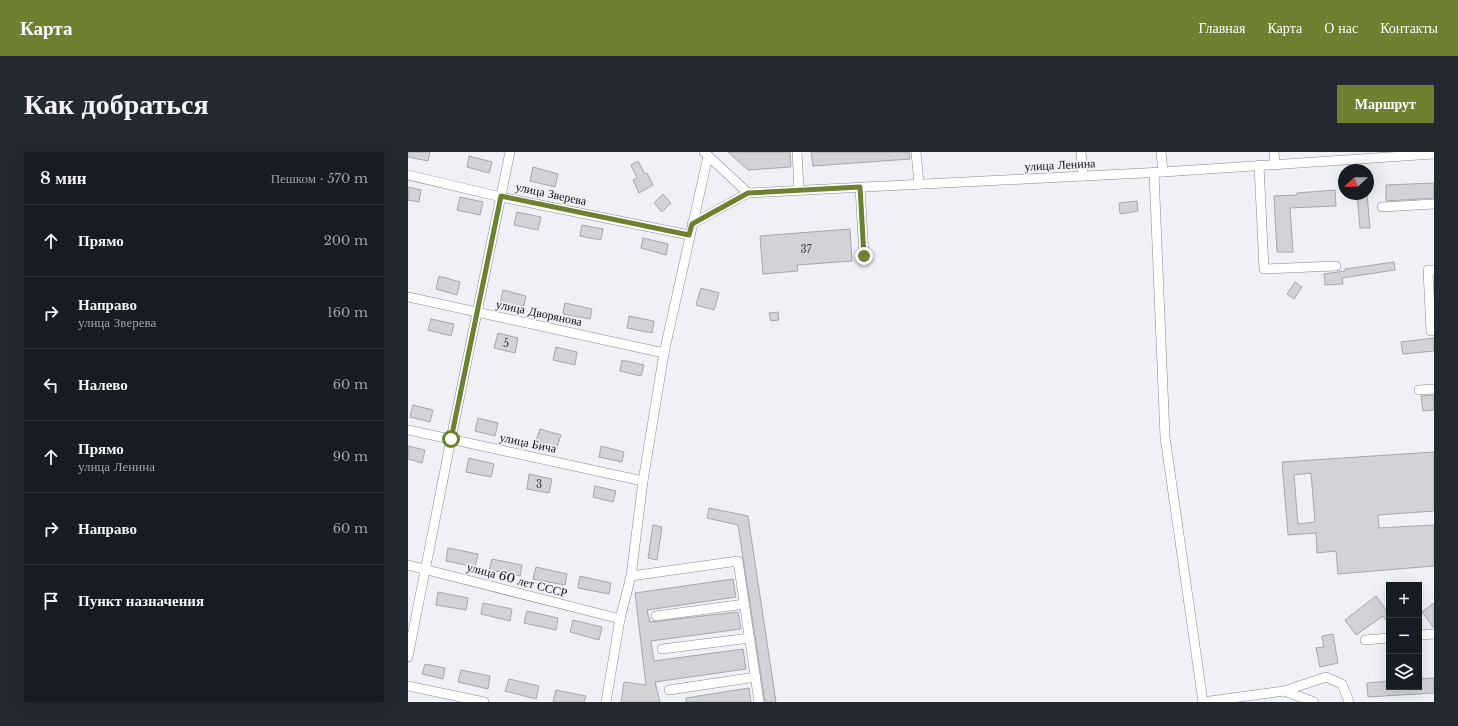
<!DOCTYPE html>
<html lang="ru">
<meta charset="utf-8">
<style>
:root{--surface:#171b24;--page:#242831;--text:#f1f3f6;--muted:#9ea1a6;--line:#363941;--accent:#6e8131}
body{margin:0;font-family:"Libre Baskerville",serif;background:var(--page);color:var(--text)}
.controls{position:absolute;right:12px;bottom:12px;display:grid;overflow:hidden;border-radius:0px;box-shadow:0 4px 16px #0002}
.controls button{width:36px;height:36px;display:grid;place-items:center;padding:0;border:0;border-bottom:1px solid var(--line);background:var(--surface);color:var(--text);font:20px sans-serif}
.compass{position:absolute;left:930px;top:12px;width:36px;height:36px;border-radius:50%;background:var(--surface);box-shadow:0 4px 16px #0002;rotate:249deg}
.stop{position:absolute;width:12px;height:12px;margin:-9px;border:3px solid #6e8131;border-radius:50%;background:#fff}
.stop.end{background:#6e8131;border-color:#fff;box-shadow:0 1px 4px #0008}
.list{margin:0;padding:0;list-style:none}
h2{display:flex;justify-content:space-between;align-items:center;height:52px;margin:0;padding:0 16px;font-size:17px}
h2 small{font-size:13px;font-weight:400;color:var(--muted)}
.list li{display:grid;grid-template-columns:26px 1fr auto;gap:12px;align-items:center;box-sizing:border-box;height:72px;padding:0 16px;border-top:1px solid var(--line)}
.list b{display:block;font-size:15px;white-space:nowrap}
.list p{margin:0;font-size:13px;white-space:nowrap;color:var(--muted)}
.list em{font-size:13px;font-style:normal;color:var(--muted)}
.icon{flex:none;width:22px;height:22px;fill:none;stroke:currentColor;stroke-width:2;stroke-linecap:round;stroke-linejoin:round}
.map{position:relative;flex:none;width:1026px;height:550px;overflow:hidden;border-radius:0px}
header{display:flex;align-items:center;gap:24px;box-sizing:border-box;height:56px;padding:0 20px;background:var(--accent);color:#fff}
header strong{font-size:19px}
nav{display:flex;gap:22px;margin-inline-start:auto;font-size:14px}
.intro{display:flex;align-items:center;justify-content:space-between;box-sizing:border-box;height:96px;padding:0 24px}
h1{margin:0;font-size:28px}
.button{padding:10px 18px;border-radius:0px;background:var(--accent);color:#fff;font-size:14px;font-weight:700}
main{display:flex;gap:24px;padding:0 24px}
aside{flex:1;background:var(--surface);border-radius:0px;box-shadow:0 4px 16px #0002}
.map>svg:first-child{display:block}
</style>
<header>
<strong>Карта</strong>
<nav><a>Главная</a><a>Карта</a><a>О нас</a><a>Контакты</a></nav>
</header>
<div class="intro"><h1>Как добраться</h1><a class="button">Маршрут</a></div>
<main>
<aside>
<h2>8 мин<small>Пешком · 570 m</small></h2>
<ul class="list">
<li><svg class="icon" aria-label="ahead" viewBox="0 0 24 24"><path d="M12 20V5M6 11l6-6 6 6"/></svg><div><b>Прямо</b></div><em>200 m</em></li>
<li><svg class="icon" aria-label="right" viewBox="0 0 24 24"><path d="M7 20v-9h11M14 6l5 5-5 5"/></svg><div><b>Направо</b><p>улица Зверева</p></div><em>160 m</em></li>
<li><svg class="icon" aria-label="left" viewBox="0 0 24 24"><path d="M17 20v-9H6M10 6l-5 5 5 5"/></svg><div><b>Налево</b></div><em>60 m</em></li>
<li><svg class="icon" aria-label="ahead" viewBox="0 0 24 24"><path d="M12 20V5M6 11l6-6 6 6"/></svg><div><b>Прямо</b><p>улица Ленина</p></div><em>90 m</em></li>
<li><svg class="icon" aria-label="right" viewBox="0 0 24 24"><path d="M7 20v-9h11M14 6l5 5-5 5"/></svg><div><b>Направо</b></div><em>60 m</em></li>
<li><svg class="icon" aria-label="arrive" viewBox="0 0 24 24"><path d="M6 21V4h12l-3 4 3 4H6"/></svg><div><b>Пункт назначения</b></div></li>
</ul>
</aside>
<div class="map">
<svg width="1026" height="550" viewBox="0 0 1026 550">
<rect width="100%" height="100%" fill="#f0f1f6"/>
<!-- building -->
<g fill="#d1d3d7" stroke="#a5a7ab" fill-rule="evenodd">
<path d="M0 0H22L20 9 0 5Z"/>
<path d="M320 0H382L383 15 340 18Z"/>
<path d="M403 0H501L502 7 405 14Z"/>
<path d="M61 4 84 10 81 21 59 15Z"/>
<path d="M230 9 237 22 239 21 245 33 231 41 225 28 229 26 223 13Z"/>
<path d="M125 15 150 22 147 35 122 29Z"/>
<path d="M1026 31V46L978 49V33Z"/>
<path d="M0 35 13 38 11 50 0 48Z"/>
<path d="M927 38 928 54 882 56 885 100H869L866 44 889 43V41Z"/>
<path d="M255 42 263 51 254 60 246 51Z"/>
<path d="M949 42H959L962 76H952Z"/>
<path d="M52 45 75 50 72 63 49 58Z"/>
<path d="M729 49 730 59 712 62 711 51Z"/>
<path d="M109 60 133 65 130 78 106 73Z"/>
<path d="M174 73 195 77 193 88 172 84Z"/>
<path d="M442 77 444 109 389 113 390 119 355 122 352 84Z"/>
<path d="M235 86 260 92 258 103 233 96Z"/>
<path d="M986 110 987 118 934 126 935 132 917 133 916 122 937 119V117Z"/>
<path d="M31 124 52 130 49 143 28 137Z"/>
<path d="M887 130 894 135 886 147 879 142Z"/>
<path d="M293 136 311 141 306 158 288 153Z"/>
<path d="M95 138 118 144 115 157 92 151Z"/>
<path d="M157 151 184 157 182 167 155 162Z"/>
<path d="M370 160 371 168 363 169 361 161Z"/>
<path d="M221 164 246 169 244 181 219 176Z"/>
<path d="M23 167 46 172 43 184 20 178Z"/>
<path d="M90 181 110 186 107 201 86 196Z"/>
<path d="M1026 186V199L995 202 993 190Z"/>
<path d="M148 195 169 200 167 213 145 208Z"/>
<path d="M214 208 236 213 233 224 212 219Z"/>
<path d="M1026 243V258L1015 259 1013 244Z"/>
<path d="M5 253 25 258 22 270 2 265Z"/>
<path d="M70 266 90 271 87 284 67 279Z"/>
<path d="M132 277 153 283 149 295 128 289Z"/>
<path d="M0 294 17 298 14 311 0 307Z"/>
<path d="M193 294 216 300 214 310 191 305Z"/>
<path d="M1026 300V359L970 363 971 376 1026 373V414L930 422 928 399 909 401 908 381 880 383 874 310ZM903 321 907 370 890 372 886 323Z"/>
<path d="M61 306 86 312 83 325 58 320Z"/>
<path d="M121 322 144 327 141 341 119 337Z"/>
<path d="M187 334 208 339 205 350 185 345Z"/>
<path d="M301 356 340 364 368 550H357L330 373 299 366Z"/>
<path d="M245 373 254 375 249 408 240 406Z"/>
<path d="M40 396 70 402 67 415 38 409Z"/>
<path d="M84 407 114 413 112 424 81 418Z"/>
<path d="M128 415 159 422 157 433 125 427Z"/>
<path d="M172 424 203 431 201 442 170 436Z"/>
<path d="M325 427 328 445 239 458 242 470 330 460 333 477 243 489 246 509 335 497 338 517 247 530 252 550H213L216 530 238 533 227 441Z"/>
<path d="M30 440 60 446 58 458 28 453Z"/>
<path d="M968 444 981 462V472L975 464 948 483 937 468Z"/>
<path d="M75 451 104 457 102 469 73 462Z"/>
<path d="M1026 451V476L1014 460Z"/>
<path d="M119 459 150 466 148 478 116 471Z"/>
<path d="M165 468 194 475 191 488 162 480Z"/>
<path d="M925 482 930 511 912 515 908 496 916 495 914 484Z"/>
<path d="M17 512 37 516 35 527 14 522Z"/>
<path d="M53 518 82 524 80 537 50 530Z"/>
<path d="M1026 526V541L960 545 959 531 981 529V535H1011V527Z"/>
<path d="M101 527 131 534 128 547 97 539Z"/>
<path d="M341 536 343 550H278V546Z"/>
<path d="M148 538 178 544 176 550H145Z"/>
</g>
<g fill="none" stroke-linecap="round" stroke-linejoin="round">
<!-- minor casing -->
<g stroke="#86888c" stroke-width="10">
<g id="minor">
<path d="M296 0 340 41 755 20 1026 2"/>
<path d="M389 0 391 38"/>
<path d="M508 0 511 32"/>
<path d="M673 0 675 24"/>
<path d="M753 0 755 20"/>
<path d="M866 0 867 12"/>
<path d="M851 13 856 117 928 114"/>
<path d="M746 20 757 285 795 550"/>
<path d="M0 23 93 45 281 83"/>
<path d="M452 35 456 104"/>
<path d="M974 55 1026 52"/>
<path d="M284 72 340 41"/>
<path d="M1026 118H1020L1023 179 1026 178"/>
<path d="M0 145 256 201"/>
<path d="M1011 238 1026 237"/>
<path d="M0 278 235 329"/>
<path d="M0 413 212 467"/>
<path d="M223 424 330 409 351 550"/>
<path d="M248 464 337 452"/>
<path d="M1011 483 1026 482"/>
<path d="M957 488 981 486"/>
<path d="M254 497 342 486"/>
<path d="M0 505 43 287 102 0"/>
<path d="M0 534 76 550"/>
<path d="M261 538 348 525"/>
<path d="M876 539 918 525 934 532 941 550"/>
<path d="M198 550 212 467 223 424 235 329 256 201 300 4"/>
<path d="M795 550 876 539 906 550"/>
</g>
</g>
<!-- minor -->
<use href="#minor" stroke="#fff" stroke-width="9"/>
</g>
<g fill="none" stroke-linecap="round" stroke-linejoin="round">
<!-- route -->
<path stroke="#6e8131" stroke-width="5" d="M43 287 93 44 281 83 284 72 340 41 452 35 456 104"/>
</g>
<g text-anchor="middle" stroke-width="3.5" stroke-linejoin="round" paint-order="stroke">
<!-- number labels -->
<g font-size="10" fill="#414244">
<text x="398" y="101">37</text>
<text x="98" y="195">5</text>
<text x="131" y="336">3</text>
</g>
<!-- street labels -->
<g font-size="12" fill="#111213" stroke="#f0f1f6">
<text transform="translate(652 13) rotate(-3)" y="4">улица Ленина</text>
<text transform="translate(143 42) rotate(12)" y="4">улица Зверева</text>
<text transform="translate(131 161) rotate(12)" y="4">улица Дворянова</text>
<text transform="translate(120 291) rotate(12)" y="4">улица Бича</text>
<text transform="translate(109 428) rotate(15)" y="4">улица 60 лет СССР</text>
</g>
</g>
</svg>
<div class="controls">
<button>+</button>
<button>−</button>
<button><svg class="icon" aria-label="layers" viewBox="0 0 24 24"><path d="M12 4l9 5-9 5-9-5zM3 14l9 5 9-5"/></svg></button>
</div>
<svg class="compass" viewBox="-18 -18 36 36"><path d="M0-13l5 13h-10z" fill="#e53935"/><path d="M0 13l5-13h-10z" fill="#9ea1a6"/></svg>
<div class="stop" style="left:43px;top:287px"></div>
<div class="stop end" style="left:456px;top:104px"></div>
</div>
</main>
